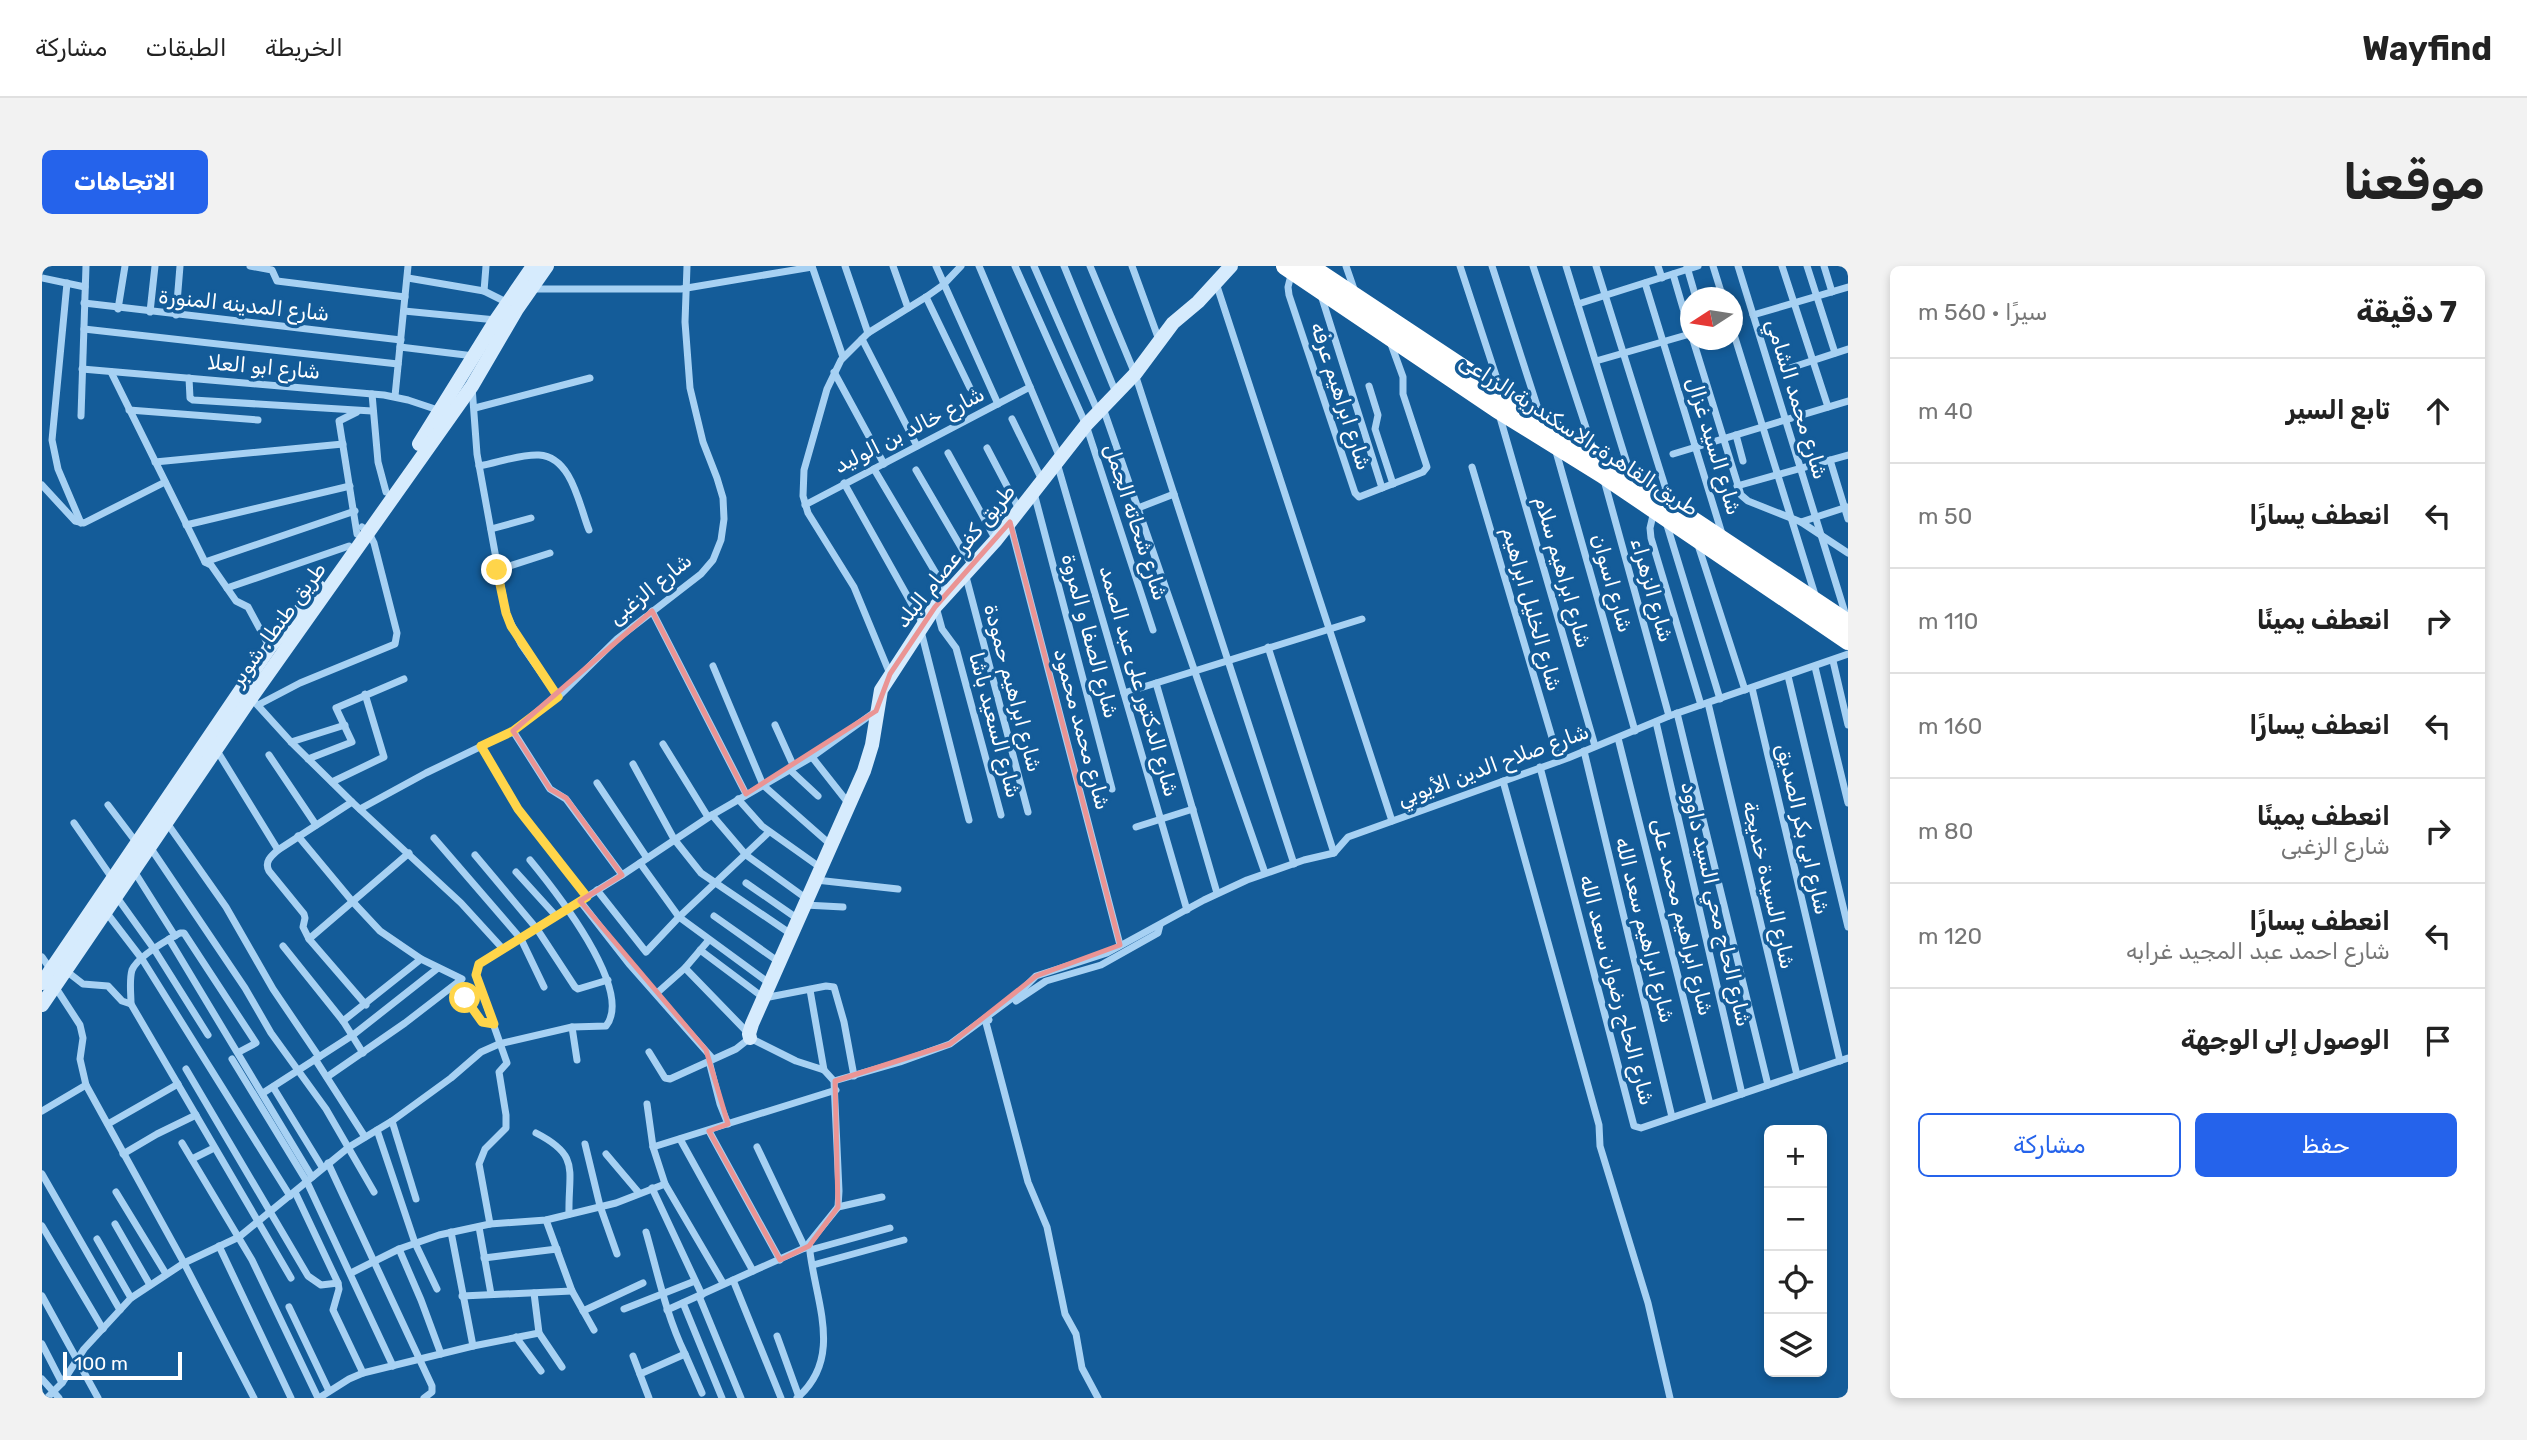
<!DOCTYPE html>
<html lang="ar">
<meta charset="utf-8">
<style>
:root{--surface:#fff;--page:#f2f2f2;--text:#222;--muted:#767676;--line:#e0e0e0;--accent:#2563eb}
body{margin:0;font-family:Rubik,Vazirmatn,sans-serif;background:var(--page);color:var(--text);direction:rtl}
.controls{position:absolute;right:21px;bottom:21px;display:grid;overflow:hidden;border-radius:10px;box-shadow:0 4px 10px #0003}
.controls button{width:63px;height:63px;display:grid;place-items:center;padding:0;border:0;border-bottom:2px solid var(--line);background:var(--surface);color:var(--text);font:35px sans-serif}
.compass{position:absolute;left:1638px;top:21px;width:63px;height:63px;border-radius:50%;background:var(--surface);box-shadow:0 4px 10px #0003;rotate:258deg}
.scale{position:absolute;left:21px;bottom:18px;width:119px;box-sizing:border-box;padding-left:7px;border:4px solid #fff;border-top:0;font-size:19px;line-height:24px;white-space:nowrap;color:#fff;-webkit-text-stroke:5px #145c99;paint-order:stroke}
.stop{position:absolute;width:21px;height:21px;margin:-16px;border:5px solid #ffd54a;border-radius:50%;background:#fff}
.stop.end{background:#ffd54a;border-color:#fff;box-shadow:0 2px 7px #0008}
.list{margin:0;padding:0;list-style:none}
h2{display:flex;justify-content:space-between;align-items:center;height:91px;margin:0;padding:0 28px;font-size:30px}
h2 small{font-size:23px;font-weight:400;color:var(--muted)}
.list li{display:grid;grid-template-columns:46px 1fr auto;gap:21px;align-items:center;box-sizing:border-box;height:105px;padding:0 28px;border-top:2px solid var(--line)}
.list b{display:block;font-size:26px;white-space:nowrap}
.list p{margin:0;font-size:23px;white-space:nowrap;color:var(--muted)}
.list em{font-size:23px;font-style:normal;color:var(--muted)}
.actions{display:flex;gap:14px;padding:21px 28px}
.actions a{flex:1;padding:16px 0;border:2px solid var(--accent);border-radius:10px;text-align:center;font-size:24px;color:var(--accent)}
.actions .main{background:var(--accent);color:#fff}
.icon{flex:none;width:38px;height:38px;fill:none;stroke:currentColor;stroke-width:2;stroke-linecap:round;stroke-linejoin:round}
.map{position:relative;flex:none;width:1806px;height:1132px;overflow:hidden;direction:ltr;border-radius:10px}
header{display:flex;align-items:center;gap:42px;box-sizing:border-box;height:98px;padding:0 35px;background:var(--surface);border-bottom:2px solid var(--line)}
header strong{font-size:33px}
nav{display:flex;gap:38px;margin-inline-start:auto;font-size:24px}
.intro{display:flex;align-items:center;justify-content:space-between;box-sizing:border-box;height:168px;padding:0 42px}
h1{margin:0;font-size:49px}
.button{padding:18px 32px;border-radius:10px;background:var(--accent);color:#fff;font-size:24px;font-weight:700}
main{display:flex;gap:42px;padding:0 42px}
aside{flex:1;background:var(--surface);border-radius:10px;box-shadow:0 4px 10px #0003}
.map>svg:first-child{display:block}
</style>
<header>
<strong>Wayfind</strong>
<nav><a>الخريطة</a><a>الطبقات</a><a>مشاركة</a></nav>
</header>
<div class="intro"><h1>موقعنا</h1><a class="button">الاتجاهات</a></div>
<main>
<aside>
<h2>7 دقيقة<small>سيرًا · 560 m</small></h2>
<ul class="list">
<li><svg class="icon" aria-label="ahead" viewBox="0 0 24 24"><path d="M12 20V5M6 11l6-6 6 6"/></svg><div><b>تابع السير</b></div><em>40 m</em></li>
<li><svg class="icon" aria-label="left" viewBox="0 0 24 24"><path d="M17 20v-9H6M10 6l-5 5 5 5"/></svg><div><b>انعطف يسارًا</b></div><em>50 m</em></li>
<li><svg class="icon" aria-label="right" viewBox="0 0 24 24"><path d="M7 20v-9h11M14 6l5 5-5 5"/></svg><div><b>انعطف يمينًا</b></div><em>110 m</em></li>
<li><svg class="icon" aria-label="left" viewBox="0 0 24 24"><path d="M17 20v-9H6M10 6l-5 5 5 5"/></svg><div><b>انعطف يسارًا</b></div><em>160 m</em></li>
<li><svg class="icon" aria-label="right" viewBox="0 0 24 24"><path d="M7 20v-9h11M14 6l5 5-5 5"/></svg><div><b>انعطف يمينًا</b><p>شارع الزغبى</p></div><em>80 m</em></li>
<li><svg class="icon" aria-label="left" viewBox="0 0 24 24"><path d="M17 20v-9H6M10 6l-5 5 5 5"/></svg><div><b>انعطف يسارًا</b><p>شارع احمد عبد المجيد غرابه</p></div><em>120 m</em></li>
<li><svg class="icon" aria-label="arrive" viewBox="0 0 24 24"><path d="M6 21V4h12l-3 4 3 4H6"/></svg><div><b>الوصول إلى الوجهة</b></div></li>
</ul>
<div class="actions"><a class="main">حفظ</a><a>مشاركة</a></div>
</aside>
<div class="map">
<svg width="1806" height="1132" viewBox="0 0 1806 1132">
<rect width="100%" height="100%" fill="#145c99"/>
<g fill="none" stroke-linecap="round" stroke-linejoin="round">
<!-- street -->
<g stroke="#a7d1f3" stroke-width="7">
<path d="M208 0 230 4 235 15 363 31"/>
<path d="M770 0 801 91"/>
<path d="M803 0 826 67"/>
<path d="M851 0 866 42"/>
<path d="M894 0 956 138"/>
<path d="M937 0 1018 192"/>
<path d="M973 0 1044 159 1111 364"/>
<path d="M992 0 1056 146"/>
<path d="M1022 0 1074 127"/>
<path d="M1048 0 1093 108 1252 598"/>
<path d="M1090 0 1117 74"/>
<path d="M1304 0 1313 26"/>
<path d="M1418 0 1458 122"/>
<path d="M1450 0 1498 149"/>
<path d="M1491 0 1551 183"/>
<path d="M1524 0 1588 207"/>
<path d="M1554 0 1627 233"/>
<path d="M1616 0 1620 12"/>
<path d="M1671 0 1681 32"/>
<path d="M1696 0 1804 350"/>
<path d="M1740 0 1786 141"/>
<path d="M1765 0 1793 87"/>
<path d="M1782 0 1790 26"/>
<path d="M1645 1 1654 32"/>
<path d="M1250 5 1246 21 1247 29 1313 227 1317 231 1381 206 1385 201 1361 128V111L1349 78"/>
<path d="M1631 8 1648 66"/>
<path d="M0 12 43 21"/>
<path d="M366 12 442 25 466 37"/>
<path d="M25 17 10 174 16 203 39 257"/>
<path d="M1174 17 1350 555"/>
<path d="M1603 17 1681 271"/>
<path d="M490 23H639L770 1"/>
<path d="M442 25 444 0"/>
<path d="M1279 29 1340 222"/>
<path d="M884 31 928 122"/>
<path d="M42 37 359 74"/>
<path d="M1536 38 1656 0"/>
<path d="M76 43 83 0"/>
<path d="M362 45 454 54"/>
<path d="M108 46 113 0"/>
<path d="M134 49 138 0"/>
<path d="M1711 49 1806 21"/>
<path d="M1690 62 1774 332"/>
<path d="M42 63 356 98"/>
<path d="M820 73 875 180"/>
<path d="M1651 74 1699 229 1706 235 1759 256 1806 287"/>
<path d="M358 81 432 90"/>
<path d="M1554 95 1648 68"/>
<path d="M40 103 342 129 366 134 399 145"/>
<path d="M1745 103 1806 83"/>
<path d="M69 106 163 296 169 299 194 335 206 341 227 380"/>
<path d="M792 106 842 198"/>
<path d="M147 112 148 132 151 134 330 145"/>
<path d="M1327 120 1336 149 1333 163 1351 218"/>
<path d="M430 121 435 188 464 347 479 378 516 431"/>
<path d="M330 128 336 196 344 226"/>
<path d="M353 130 366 0"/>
<path d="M433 142 548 112"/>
<path d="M1061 142 1223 607"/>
<path d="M87 144 216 154"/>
<path d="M315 146 297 155 315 268"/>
<path d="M1457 148 1553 480"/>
<path d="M39 150 44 0"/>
<path d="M970 153 1000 214"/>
<path d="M1694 169 1701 195"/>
<path d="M945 182 977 243"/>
<path d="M1513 182 1593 465"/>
<path d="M906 187 954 274"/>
<path d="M1631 188 1806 135"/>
<path d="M1788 194 1806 253"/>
<path d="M113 196 301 178"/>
<path d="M1015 197 1145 644"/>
<path d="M437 200C455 197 478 188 497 189 530 191 537 239 547 264"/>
<path d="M1430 201 1517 495"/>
<path d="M832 203 905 326"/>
<path d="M874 204 930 300"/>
<path d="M1562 214 1627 450"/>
<path d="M802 217 881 358"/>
<path d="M0 219 33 255 42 257 123 216"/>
<path d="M1695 220 1806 189"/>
<path d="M992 227 1070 523"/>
<path d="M763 239 988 121"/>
<path d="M1096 242 1132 228"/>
<path d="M1612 245 1608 262 1609 272 1659 439"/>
<path d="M1624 256 1678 433"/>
<path d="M1759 256 1805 241"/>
<path d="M968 257 1078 679"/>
<path d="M144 259 308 220"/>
<path d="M449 263 489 252"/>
<path d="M1656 279 1703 424"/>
<path d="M163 296 313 245"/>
<path d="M455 304 508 287"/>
<path d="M923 307 986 546"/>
<path d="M185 322 307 280"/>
<path d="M894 341 900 363 914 382 959 549"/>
<path d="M610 345 704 528"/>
<path d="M879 365 927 554"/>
<path d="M1226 381 1292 587"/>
<path d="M1791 395 1806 459"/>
<path d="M671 400 721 519 789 579"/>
<path d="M1773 401 1806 537"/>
<path d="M848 408 812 321 766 247 761 230 762 204 785 123 799 94 826 67 884 31 901 19 919 0"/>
<path d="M1746 410 1806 661"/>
<path d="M1114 417 1175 627"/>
<path d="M1710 422 1798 795"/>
<path d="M1082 427 1320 353"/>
<path d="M209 432 249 476 310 536 419 637 461 683"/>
<path d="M1666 437 1755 809"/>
<path d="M216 439 258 417 353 378 355 367 332 277 327 267 320 261"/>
<path d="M1635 447 1726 819"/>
<path d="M1614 456 1700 828"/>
<path d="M733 459 752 501"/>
<path d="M471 465 508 523 524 533 580 609"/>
<path d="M1576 472 1668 838"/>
<path d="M249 476 303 459"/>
<path d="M621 478 666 551"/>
<path d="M439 480 476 543 545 631"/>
<path d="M174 483 236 584"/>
<path d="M1542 485 1630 851"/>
<path d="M227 489 274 559"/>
<path d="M770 491 807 538"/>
<path d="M266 493 310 476 294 442 362 413"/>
<path d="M591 498 632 573 659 607 749 668"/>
<path d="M1498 501 1592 860 1599 862 1806 792"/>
<path d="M747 503 776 530"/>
<path d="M1461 515 1557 859 1558 880 1606 1037 1628 1132"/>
<path d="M290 516 342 491 323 428"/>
<path d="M555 517 605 592"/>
<path d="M696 533 720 560 779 602"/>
<path d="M310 536 236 584C229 590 222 596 227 605L262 648 263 652 261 661 267 673 324 739"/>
<path d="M66 539 94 576"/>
<path d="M318 543 384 507 471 465 516 431 575 373 659 308 671 294 679 274 682 253 681 232 675 212 661 176 648 122 643 56 645 0"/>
<path d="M670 549 704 589 765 633"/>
<path d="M32 557 70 612"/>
<path d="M125 557 184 641 231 723 277 791"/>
<path d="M1094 561 1151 543"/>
<path d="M256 570 310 635 338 665 379 693 420 713 363 757 285 811"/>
<path d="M392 572 479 673 502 721"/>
<path d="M108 581 203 722 229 767 284 843 332 926"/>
<path d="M433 589 495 663 533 721 536 723 566 714"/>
<path d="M598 597 637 651 727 717"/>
<path d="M92 605 133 670"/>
<path d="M474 606 514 650"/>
<path d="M774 614 856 623"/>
<path d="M704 617 756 653"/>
<path d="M555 624 604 686 637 651 727 566"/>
<path d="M74 630 112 683 166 769"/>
<path d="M538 635 588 699 671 793"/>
<path d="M763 639 801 641"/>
<path d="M64 646 100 693 248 930"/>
<path d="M672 650 737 696"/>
<path d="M127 673 270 911"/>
<path d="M267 673 367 587"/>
<path d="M241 680 301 755 321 787"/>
<path d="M658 684 722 732 784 720 792 721 802 756 812 810"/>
<path d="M0 691 9 704"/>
<path d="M643 702 707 768"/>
<path d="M23 704 41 718 66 720 80 735 89 738"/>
<path d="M12 719 38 759 41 772 38 793 44 819 142 997 212 1132"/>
<path d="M413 719 440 756 452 758"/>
<path d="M768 724 782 804"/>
<path d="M615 727 643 702 666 675"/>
<path d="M974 735 1004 715 1059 699 1116 667 1118 659"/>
<path d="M947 754 943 753 986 916 1005 961 1023 1048 1034 1068 1040 1102 1056 1132"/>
<path d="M301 755 379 693"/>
<path d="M530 761 535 794"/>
<path d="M197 786 214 777 142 667H138C125 674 96 690 90 704 87 714 89 727 89 738L249 1012"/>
<path d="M607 786 623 812 628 813 694 783 708 772 754 795 782 804 792 815 797 925 796 941 767 977C771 1031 804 1090 755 1132"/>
<path d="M190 793 265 916 351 1100"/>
<path d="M273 793 323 871"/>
<path d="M667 795 678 838 686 858"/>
<path d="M144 803 266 1010 279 1019 296 1017"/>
<path d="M792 815 858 796 908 778 977 727 994 710 1065 687 1162 634 1205 614 1262 594 1292 587 1306 571 1526 492 1627 450 1806 388"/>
<path d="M231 821 280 901"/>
<path d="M221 827 311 769 396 702"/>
<path d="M605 838 611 881 623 918 681 1017"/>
<path d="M0 845 44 819"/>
<path d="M350 855 374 933"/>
<path d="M66 858 136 818"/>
<path d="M335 864 373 977 395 1023"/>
<path d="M667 865 738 994"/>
<path d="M494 867C539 890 526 904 527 948"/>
<path d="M638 873 711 1005 767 980"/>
<path d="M140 877 210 994 276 1132"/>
<path d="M543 878 558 940 575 988"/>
<path d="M611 881 794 824"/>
<path d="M715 881 763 982"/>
<path d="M81 888 115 868 154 849"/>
<path d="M564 888 597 927"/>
<path d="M150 893 172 882"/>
<path d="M286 897 390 1120V1126L382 1132"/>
<path d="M0 908 78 1044"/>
<path d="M610 922 660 1029"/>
<path d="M74 926 124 1008"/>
<path d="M253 926 296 1017 297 1023 291 1044 321 1107"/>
<path d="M796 941 840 931"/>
<path d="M504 954 530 1025 552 1064"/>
<path d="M73 958 108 1019"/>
<path d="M448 958 437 898 443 883 464 862V849L457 806 465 797 434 709 437 698 580 609 670 549 770 491 834 445"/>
<path d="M0 960 61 1063"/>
<path d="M437 961 449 1028"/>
<path d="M409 966 431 1080"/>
<path d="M604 966C616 1008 624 1049 643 1088"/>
<path d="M55 973 89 1032"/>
<path d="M177 980 249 1132"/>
<path d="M357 983 379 1034 399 1088"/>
<path d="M768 984 848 962"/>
<path d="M442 992 515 983"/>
<path d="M771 999 862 974"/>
<path d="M309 1007 357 983 397 969 448 958 504 954 574 937 623 918"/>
<path d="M691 1014 739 1132"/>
<path d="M492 1027 497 1067 520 1101"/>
<path d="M0 1030 56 1132"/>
<path d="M420 1030 530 1025"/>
<path d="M657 1030 699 1132"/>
<path d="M641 1037 680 1132"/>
<path d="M247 1041 287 1125"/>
<path d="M582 1043 653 1015"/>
<path d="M625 1044 711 1005"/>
<path d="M541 1045 601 1017"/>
<path d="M735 1070 757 1131"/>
<path d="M474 1071 499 1105"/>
<path d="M0 1078 20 1117"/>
<path d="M591 1090 607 1132"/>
<path d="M598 1108 643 1088 660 1127"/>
<path d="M0 1113 17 1132"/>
<path d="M5 1132 20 1117 42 1083 89 1032 142 997 197 971 307 881 350 855 409 812 439 786 457 778 530 761 564 760C593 724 511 622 488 594"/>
<path d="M277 1132 307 1113 321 1107 431 1080 497 1067"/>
</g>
<!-- secondary -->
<g stroke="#d6ebfd" stroke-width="14">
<path d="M377 178 454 54 491 0"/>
<path d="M0 717 228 381 277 321"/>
<path d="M0 739 209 432 430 120 475 43 505 0"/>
<path d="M708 772 707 768 710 758 822 505 830 479 839 424 893 341 954 274 1044 159 1093 108 1131 57 1156 36 1189 0"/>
</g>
<!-- highway -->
<g stroke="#fff" stroke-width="18">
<path d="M1243 0 1455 143 1560 208 1806 375"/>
<path d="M1267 0 1806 357"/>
</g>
</g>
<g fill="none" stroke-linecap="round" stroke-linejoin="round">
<!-- route -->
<path stroke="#ffd54a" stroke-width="9" d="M423 732 440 756 452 758 434 709 437 698 545 631 476 543 439 480 471 465 516 431 469 360 464 347 455 304"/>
</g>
<!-- marked area -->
<path fill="none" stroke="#ea9494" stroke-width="5" stroke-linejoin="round" d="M968 256 1078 679 994 710 908 778 793 815 796 941 767 980 738 994 667 865 686 858 664 784 538 635 580 609 524 532 508 523 471 465 610 345 704 528 834 445 848 408 893 341Z"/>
<g text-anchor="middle" stroke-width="7" stroke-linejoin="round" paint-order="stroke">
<!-- street labels -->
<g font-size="21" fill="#fff" stroke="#145c99">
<text transform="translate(202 39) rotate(6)" y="7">شارع المدينه المنورة</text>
<text transform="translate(222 101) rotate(5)" y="7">شارع ابو العلا</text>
<text transform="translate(1299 130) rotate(72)" y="7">شارع ابراهيم عرفه</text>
<text transform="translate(1755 133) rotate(73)" y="7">شارع محمد الشامي</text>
<text transform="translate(867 164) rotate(-27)" y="7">شارع خالد بن الوليد</text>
<text transform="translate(1537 169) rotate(33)" y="7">طريق القاهرة, الاسكندرية الزراعى</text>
<text transform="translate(1672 180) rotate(73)" y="7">شارع السيد غزال</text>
<text transform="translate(1094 256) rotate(72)" y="7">شارع شحاته الجمل</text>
<text transform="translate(913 290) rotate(-51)" y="7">طريق كفر عصام البلد</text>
<text transform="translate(1521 306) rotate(74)" y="7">شارع ابراهيم سلام</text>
<text transform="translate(1570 317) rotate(74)" y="7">شارع اسوان</text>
<text transform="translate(608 323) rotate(-39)" y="7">شارع الزغبى</text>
<text transform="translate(1610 324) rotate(74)" y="7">شارع الزهراء</text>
<text transform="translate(1490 343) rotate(74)" y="7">شارع الخليل ابراهيم</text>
<text transform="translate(236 358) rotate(-54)" y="7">طريق طنطا, شوبر</text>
<text transform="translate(1048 370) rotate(75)" y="7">شارع الصفا و المروة</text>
<text transform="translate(1097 415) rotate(74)" y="7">شارع الدكتور على عبد الصمد</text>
<text transform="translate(971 422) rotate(75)" y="7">شارع ابراهيم حمودة</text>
<text transform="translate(953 459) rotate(75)" y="7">شارع السعيد باشا</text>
<text transform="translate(1040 463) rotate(75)" y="7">شارع محمد محمود</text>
<text transform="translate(1451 499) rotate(-20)" y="7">شارع صلاح الدين الأيوبي</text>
<text transform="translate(1761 563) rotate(77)" y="7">شارع ابى بكر الصديق</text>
<text transform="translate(1727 619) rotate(77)" y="7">شارع السيدة خديجة</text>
<text transform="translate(1674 638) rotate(77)" y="7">شارع الحاج محي السيد داوود</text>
<text transform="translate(1640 651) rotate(76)" y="7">شارع ابراهيم محمد على</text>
<text transform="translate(1603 664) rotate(76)" y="7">شارع ابراهيم سعد الله</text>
<text transform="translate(1575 724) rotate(75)" y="7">شارع الحاج رضوان سعد الله</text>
</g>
</g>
</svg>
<div class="controls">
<button>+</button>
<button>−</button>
<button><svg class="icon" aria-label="locate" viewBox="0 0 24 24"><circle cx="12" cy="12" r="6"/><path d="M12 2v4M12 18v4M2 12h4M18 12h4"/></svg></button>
<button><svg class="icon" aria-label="layers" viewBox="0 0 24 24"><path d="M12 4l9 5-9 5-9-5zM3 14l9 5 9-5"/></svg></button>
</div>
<svg class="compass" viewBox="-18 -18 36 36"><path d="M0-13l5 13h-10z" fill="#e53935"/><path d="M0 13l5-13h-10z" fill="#767676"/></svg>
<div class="scale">100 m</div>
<div class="stop" style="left:423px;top:732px"></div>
<div class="stop end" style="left:455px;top:304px"></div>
</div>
</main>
